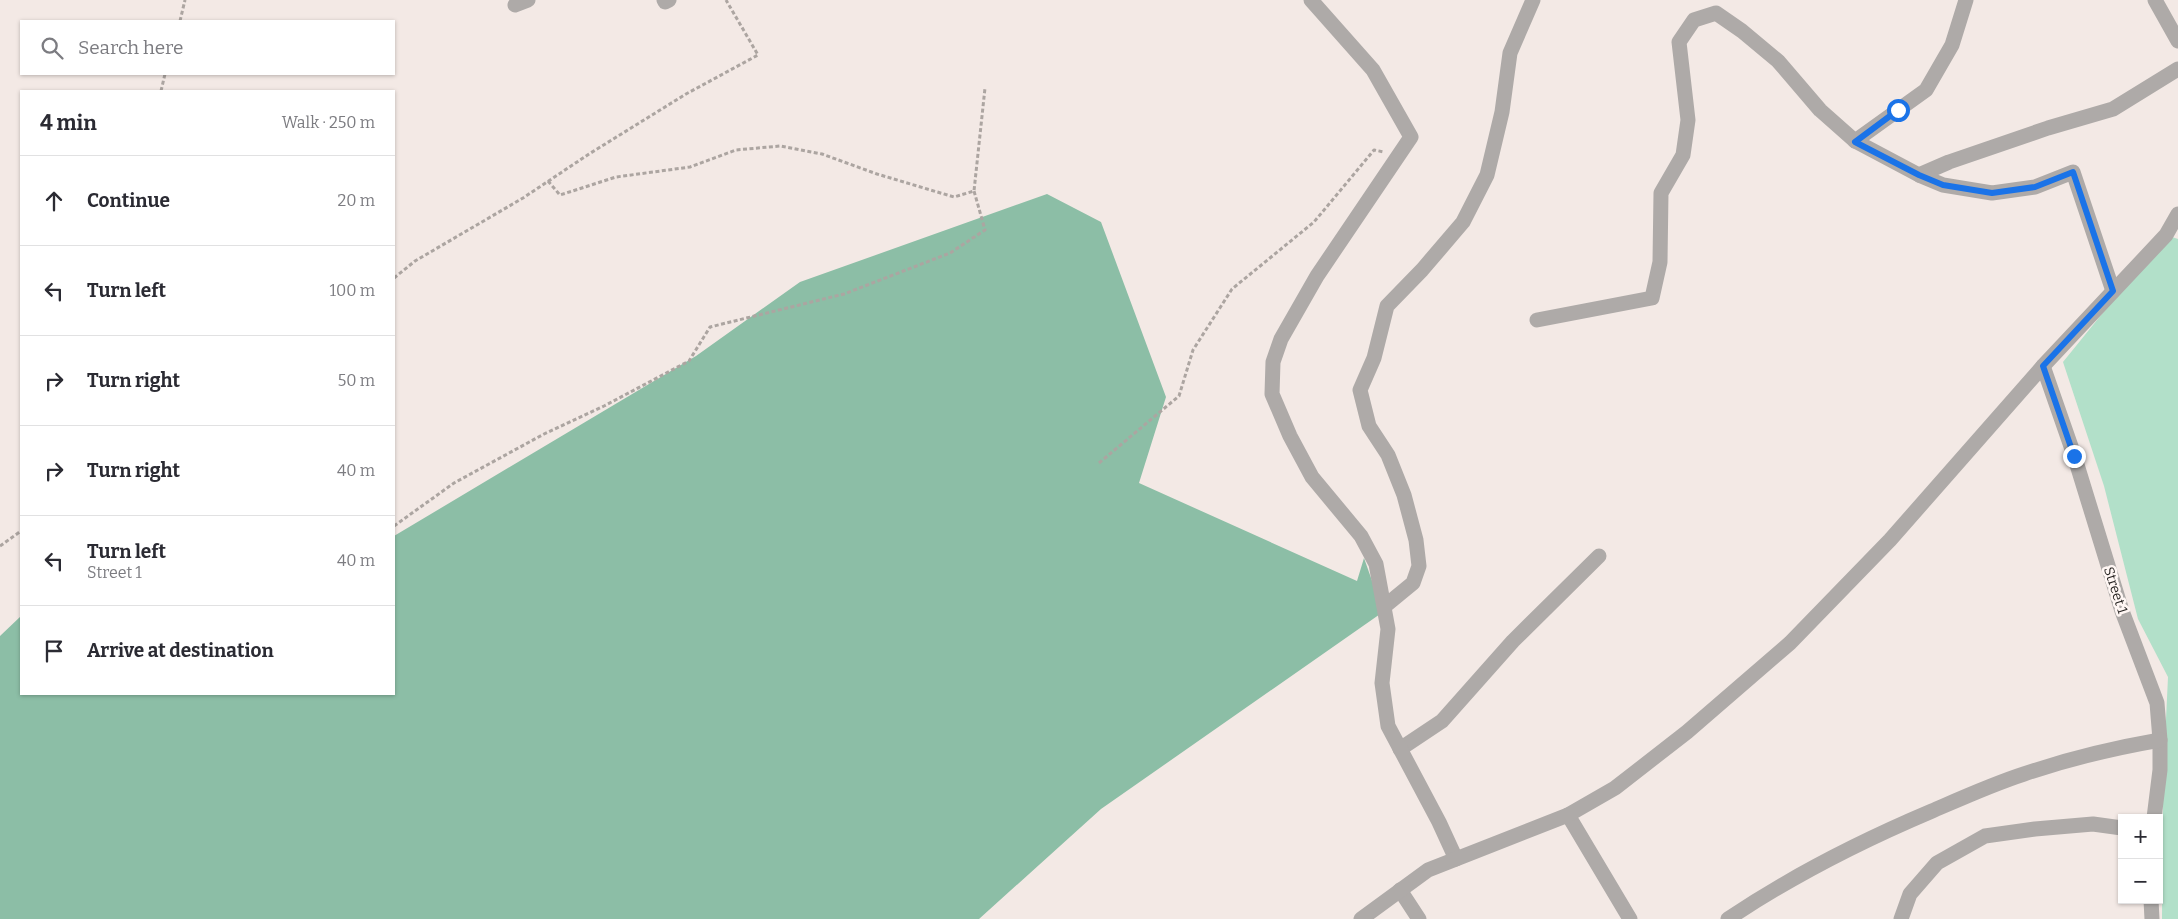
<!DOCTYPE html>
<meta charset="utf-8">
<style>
:root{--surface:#fff;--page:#f2f2f3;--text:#2b2b33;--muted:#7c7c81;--line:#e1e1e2}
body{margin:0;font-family:Bitter,serif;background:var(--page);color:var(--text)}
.controls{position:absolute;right:15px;bottom:15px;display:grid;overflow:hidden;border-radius:0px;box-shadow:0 1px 4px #0004}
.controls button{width:45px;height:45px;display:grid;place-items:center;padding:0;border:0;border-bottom:1px solid var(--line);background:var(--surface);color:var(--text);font:25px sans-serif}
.stop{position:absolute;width:15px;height:15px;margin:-11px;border:4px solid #1a73e8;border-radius:50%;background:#fff}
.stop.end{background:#1a73e8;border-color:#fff;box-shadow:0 1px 5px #0008}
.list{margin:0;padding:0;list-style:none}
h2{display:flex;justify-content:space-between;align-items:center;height:65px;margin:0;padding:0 20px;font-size:21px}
h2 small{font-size:16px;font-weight:400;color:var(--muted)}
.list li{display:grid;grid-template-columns:32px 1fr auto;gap:15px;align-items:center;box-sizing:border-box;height:90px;padding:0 20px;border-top:1px solid var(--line)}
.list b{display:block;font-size:19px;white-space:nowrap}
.list p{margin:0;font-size:16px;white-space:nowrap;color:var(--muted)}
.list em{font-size:16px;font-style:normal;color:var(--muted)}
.icon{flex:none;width:28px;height:28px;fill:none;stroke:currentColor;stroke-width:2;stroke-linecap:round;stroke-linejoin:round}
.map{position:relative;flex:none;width:2178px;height:919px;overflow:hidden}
.search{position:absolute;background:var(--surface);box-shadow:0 1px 4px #0004;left:20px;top:20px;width:375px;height:55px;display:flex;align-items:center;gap:12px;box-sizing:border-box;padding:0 18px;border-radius:0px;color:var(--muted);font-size:19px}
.panel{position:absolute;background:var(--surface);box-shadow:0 1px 4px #0004;left:20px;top:90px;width:375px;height:605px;border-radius:0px}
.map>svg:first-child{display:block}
</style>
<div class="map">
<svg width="2178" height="919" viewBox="0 0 2178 919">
<rect width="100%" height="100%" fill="#f3e9e5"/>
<!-- green -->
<path fill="#b2e0c9" d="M2166 235 2178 239V919H2162V917L2163 783 2168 677 2138 619 2104 486 2063 362Z"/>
<!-- forest -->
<path fill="#8cbea6" d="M1047 194 1101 222 1166 397 1139 483 1357 581 1364 558 1383 612 1101 809 979 919H0V636L21 616V694H394V536L696 356 800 282Z"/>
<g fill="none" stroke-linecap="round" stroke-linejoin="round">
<!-- path -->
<g stroke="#aca5a1" stroke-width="3" stroke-dasharray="4 2.5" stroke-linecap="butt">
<path d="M180 21 185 0"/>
<path d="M161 91 165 74"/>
<path d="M548 181 560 195 616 177 690 167 736 150 780 146 822 154 877 174 954 197 974 191 985 88"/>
<path d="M394 278 415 261 523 198 589 154 686 94 758 55 726 0"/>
<path d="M1099 463 1179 396 1193 350 1232 289 1314 222 1374 150 1384 152"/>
<path d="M394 526 454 483 544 434 604 406 689 361 710 327 844 294 950 253 985 230 974 191"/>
<path d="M0 546 21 531"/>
</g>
<!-- minor -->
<g stroke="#aeaaa8" stroke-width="15">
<path d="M664 0 665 2 669 0"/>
<path d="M2155 0 2178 41"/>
<path d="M515 5 528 0"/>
<path d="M1855 141 1926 90 1952 45 1966 0"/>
<path d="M1919 175 1949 162 2048 128 2113 109 2178 69"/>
<path d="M1537 320 1652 298 1660 262 1661 193 1683 155 1688 120 1679 42 1694 20 1716 13 1742 31 1778 61 1820 110 1855 141 1919 175 1943 185 1992 193 2035 187 2073 172 2113 291"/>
<path d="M2043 366 2074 455 2122 611 2157 703 2160 740V770L2154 818"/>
<path d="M1385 606 1413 583 1419 566 1416 540 1404 495 1388 455 1369 426 1360 390 1374 358 1387 306 1422 270 1463 222 1487 175 1502 112 1510 53 1533 0"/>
<path d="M1400 749 1442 721 1513 641 1599 556"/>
<path d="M1568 815 1630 919"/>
<path d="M1400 890 1419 919"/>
<path d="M2151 900 2152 919"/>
<path d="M1728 919C1792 876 1861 841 1932 811 1962 798 1993 784 2024 774 2068 759 2114 748 2160 740"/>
<path d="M1901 919 1910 894 1937 863 1985 836 2035 829 2093 824 2122 828"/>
</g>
<!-- tertiary -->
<g stroke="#aeaaa8" stroke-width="15">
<path d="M1311 0 1373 70 1411 137 1317 276 1281 339 1273 362 1272 394 1290 436 1312 477 1361 536 1376 564 1388 629 1382 683 1388 726 1439 822 1456 859"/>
<path d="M1361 919 1428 870 1568 815 1615 788 1687 732 1790 643 1890 540 2043 366 2166 235 2178 214"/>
</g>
</g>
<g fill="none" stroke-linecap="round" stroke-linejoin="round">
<!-- route -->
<path stroke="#1a73e8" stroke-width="6" d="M1898 110 1855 142 1919 175 1943 185 1992 193 2035 187 2073 172 2113 291 2043 366 2074 456"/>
</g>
<g text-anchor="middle" stroke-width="5" stroke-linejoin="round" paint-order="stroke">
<!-- street labels -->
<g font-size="14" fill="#282523" stroke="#fff7f4">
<text transform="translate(2116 590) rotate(72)" y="5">Street 1</text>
</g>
</g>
</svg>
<div class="controls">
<button>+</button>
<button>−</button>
</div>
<div class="stop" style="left:1898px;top:110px"></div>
<div class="stop end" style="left:2074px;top:456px"></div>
<div class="search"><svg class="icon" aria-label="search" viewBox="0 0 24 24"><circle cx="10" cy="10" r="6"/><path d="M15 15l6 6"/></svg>Search here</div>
<section class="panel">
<h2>4 min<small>Walk · 250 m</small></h2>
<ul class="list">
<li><svg class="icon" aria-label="ahead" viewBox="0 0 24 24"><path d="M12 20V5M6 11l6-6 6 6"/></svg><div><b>Continue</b></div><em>20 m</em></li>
<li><svg class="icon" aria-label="left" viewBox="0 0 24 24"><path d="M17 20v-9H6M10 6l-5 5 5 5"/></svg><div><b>Turn left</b></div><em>100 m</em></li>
<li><svg class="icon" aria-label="right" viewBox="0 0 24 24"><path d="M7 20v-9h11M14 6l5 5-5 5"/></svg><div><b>Turn right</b></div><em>50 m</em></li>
<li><svg class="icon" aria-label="right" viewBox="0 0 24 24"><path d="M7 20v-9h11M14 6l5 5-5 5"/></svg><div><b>Turn right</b></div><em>40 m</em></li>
<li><svg class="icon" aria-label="left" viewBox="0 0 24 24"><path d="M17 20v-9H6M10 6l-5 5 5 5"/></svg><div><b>Turn left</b><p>Street 1</p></div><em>40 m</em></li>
<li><svg class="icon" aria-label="arrive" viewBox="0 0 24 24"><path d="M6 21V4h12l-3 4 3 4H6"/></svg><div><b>Arrive at destination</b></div></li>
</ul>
</section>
</div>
